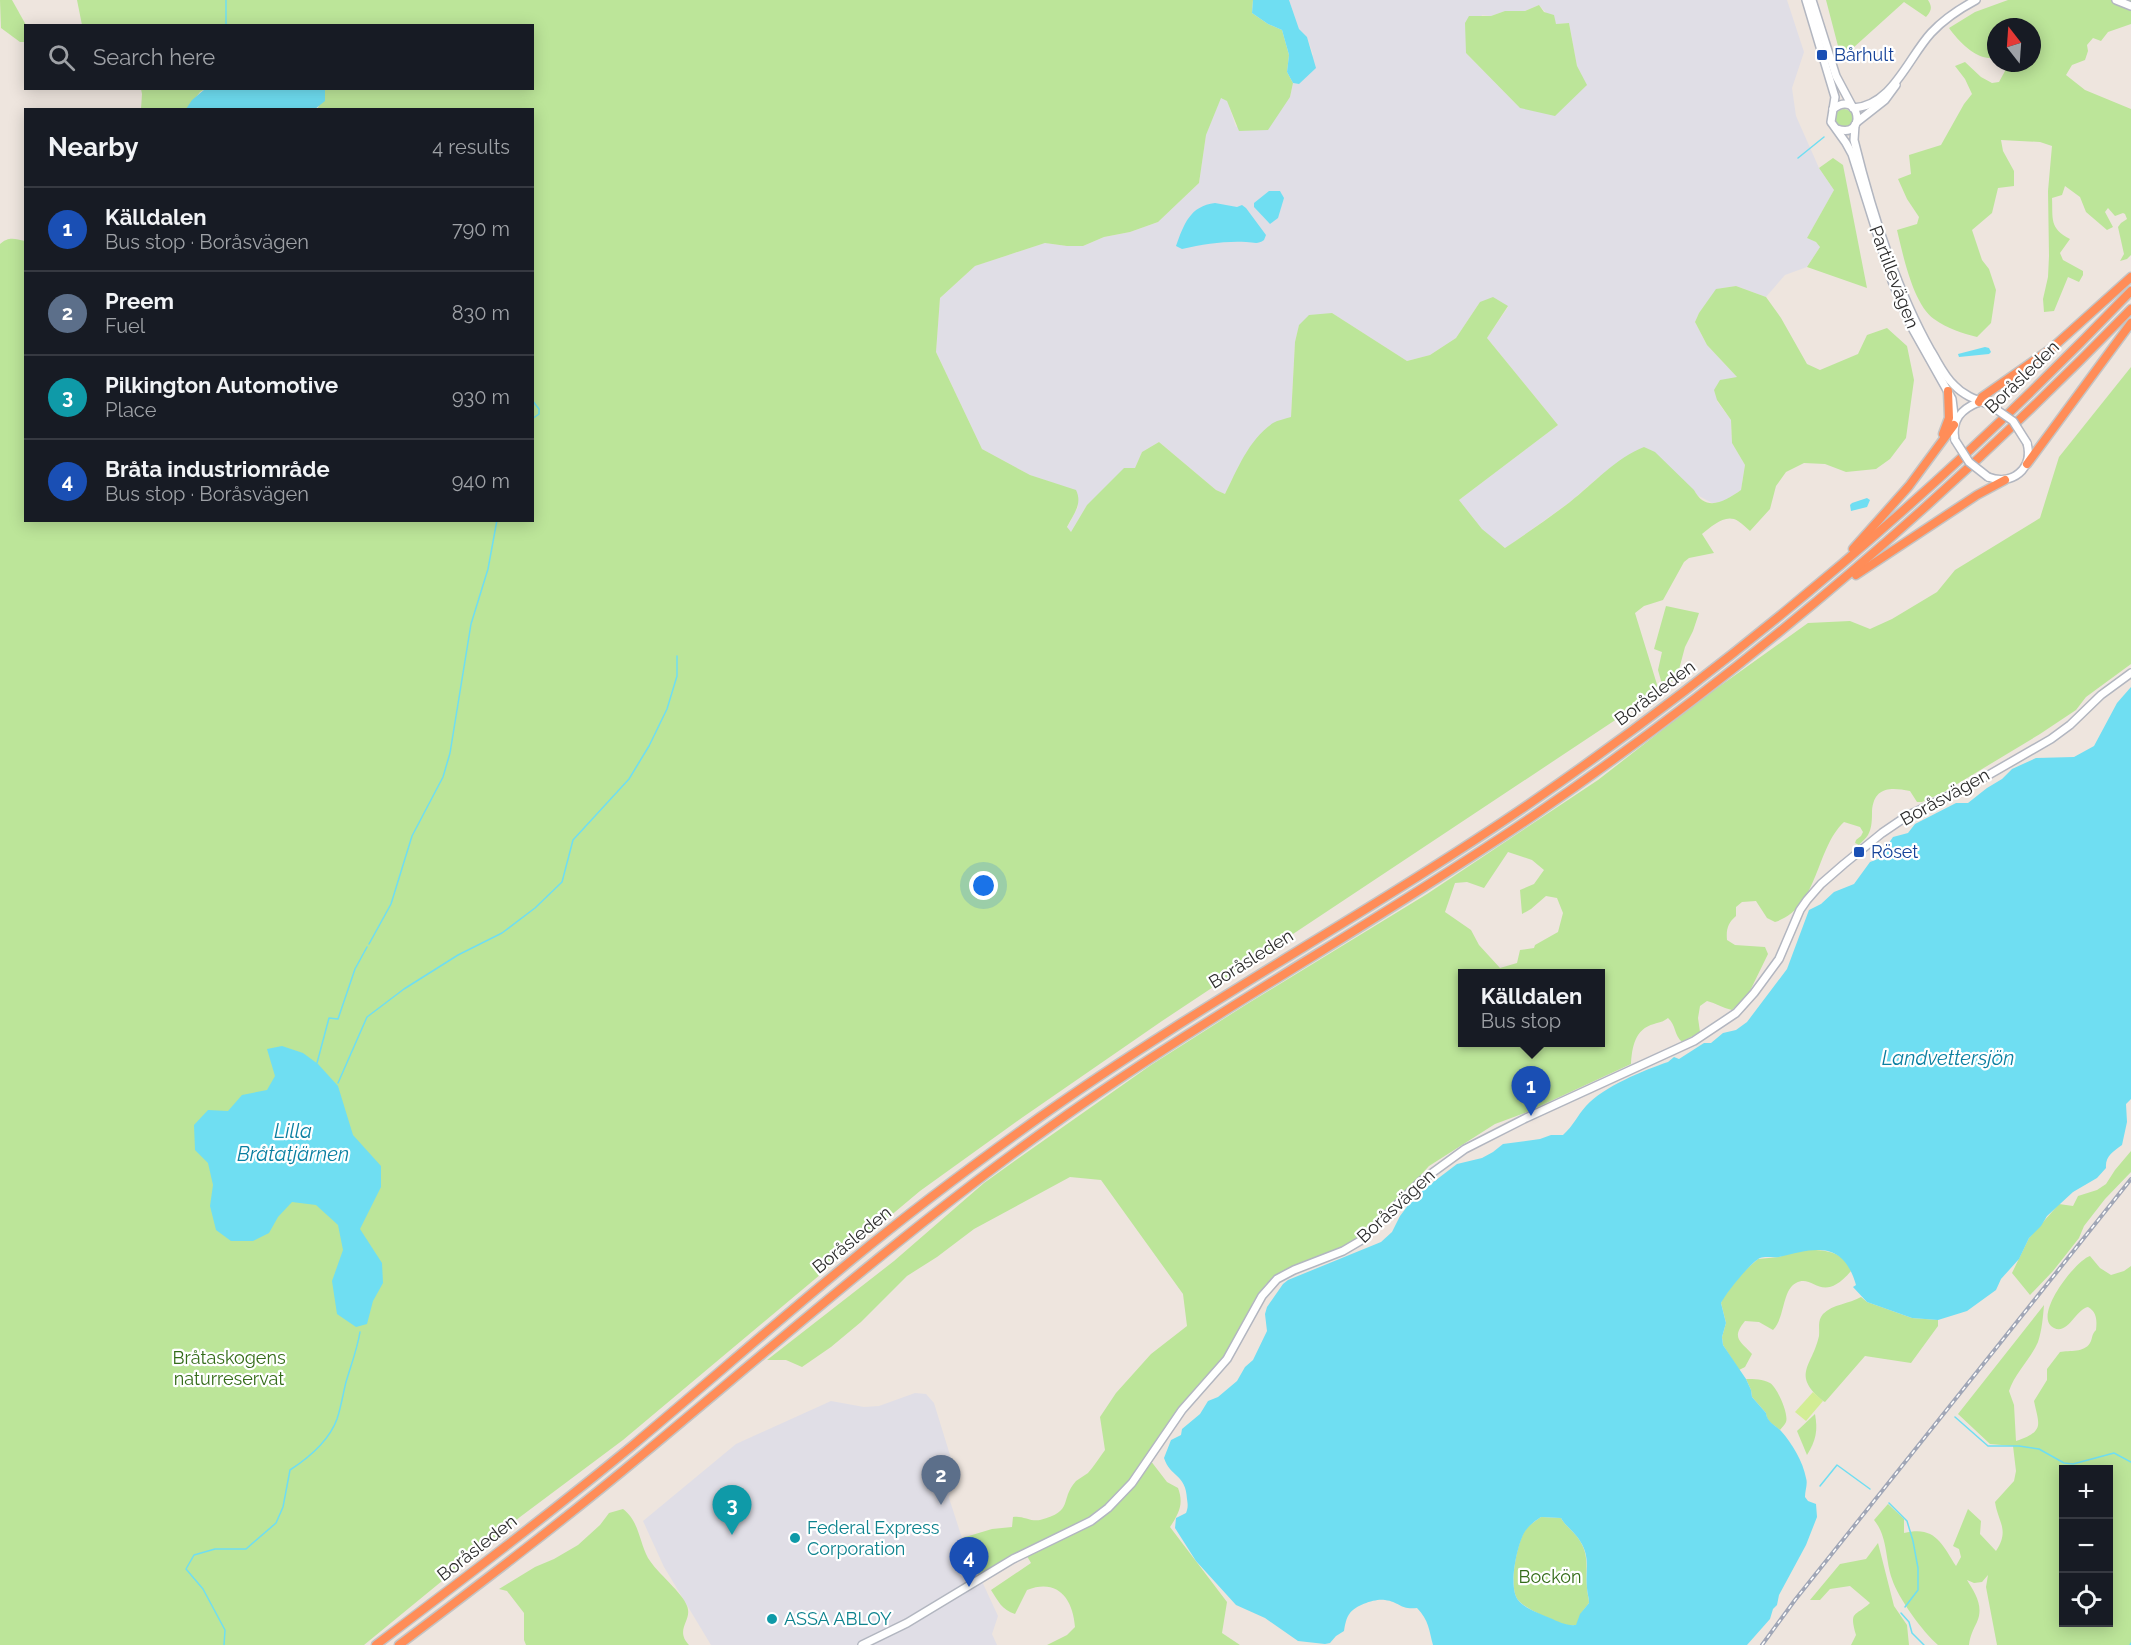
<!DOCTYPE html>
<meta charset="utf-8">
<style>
:root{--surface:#171b24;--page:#20242c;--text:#f1f3f6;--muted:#9ea1a6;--line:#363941;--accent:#db2777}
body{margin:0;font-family:Raleway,sans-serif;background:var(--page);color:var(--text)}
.controls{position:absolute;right:18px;bottom:18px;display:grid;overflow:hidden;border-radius:0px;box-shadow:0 3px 15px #0003}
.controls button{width:54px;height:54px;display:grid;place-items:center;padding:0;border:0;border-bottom:2px solid var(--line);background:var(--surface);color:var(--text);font:30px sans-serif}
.compass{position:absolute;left:1987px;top:18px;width:54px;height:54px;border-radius:50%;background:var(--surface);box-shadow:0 3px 15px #0003;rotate:343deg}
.you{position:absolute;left:984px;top:886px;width:21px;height:21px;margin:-15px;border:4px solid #fff;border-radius:50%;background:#1a73e8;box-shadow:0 0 0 9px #1a73e833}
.badge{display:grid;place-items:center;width:39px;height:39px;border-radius:50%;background:var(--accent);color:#fff;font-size:20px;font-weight:700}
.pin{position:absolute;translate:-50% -50px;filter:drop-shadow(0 2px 3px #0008)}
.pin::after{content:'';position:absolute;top:32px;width:21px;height:18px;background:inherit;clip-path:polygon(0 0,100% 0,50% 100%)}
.popup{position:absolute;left:1458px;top:969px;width:147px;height:78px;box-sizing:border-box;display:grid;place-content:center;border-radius:0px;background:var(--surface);filter:drop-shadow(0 2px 4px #0005);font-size:20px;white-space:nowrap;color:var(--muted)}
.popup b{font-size:22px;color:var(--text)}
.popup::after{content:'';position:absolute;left:50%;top:100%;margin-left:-12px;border:12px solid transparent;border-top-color:var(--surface)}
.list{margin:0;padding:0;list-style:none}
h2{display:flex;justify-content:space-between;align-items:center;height:78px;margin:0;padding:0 24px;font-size:26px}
h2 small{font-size:20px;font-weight:400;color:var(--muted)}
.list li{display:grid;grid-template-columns:39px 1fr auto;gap:18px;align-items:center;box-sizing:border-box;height:84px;padding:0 24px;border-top:2px solid var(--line)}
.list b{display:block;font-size:22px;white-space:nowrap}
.list p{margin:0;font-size:20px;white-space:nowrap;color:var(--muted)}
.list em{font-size:20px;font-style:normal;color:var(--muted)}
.icon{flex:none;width:33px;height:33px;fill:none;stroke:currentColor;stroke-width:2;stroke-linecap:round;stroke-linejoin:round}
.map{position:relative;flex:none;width:2131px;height:1645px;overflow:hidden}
.search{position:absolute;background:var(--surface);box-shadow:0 3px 15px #0003;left:24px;top:24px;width:510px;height:66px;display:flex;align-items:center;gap:15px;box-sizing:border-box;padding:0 21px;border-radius:0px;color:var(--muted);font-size:22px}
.panel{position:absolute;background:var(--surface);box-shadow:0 3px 15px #0003;left:24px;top:108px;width:510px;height:414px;border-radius:0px}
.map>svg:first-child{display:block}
</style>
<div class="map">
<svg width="2131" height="1645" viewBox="0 0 2131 1645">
<rect width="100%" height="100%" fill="#eee5de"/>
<!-- industrial -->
<g fill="#e0dee6" fill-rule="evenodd">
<path d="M1289 0H1787L1804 52 1792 88 1796 116 1819 168 1834 190 1807 238 1816 242 1820 247 1807 267 1785 275 1766 297 1736 286 1717 289 1699 313 1695 322 1707 345 1738 378 1717 401 1731 420 1732 443 1745 465 1741 490 1723 502 1712 503 1697 495 1694 490 1600 476 1570 502 1506 548 1498 543 1482 529 1459 500 1558 425 1487 338 1508 307 1480 302 1456 338 1430 355 1407 361 1332 313 1299 325 1295 342 1291 417 1242 461 1225 494 1216 490 1159 442 1142 452 1135 468 1087 505 1071 532 1067 528 1078 507 1076 491 1030 475 982 449 936 352 940 298 975 266 1045 243 1067 246H1083L1104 237 1130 232 1158 222 1199 183 1206 135 1221 97 1227 100 1236 127 1290 97 1293 83 1299 84 1313 54 1307 37 1299 29ZM1539 5 1556 24 1569 23 1577 66 1520 108 1466 53 1482 15 1491 16 1505 11H1525Z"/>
<path d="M915 1393 926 1394 934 1403 954 1468 949 1498 962 1538 998 1616 992 1634 997 1645H711L664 1567 643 1521 736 1444 831 1401 864 1407 879 1406Z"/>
</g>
<!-- green -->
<g fill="#bce599" fill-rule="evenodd">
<path d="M0 0H12L26 25 25 42H20L1 28Z"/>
<path d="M77 0H1253L1252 13 1268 24 1282 30 1289 55 1287 72 1293 83 1290 97 1268 130 1239 131 1227 101 1221 98 1206 135 1199 183 1158 222 1130 232 1104 237 1083 246H1067L1045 243 975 266 940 298 936 352 982 449 1030 475 1076 490C1083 504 1073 515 1067 527L1071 532 1087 505 1124 468H1135L1142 452 1159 442 1216 490 1225 494C1237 470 1249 439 1273 423 1278 420 1285 419 1291 417L1295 342 1299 325 1309 315 1332 313 1407 361 1430 355 1456 338 1480 302 1493 297 1508 306 1487 338 1558 425 1459 500 1482 529 1505 548C1527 533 1549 518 1570 502 1594 483 1616 458 1644 447L1655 452 1694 490C1706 513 1725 501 1741 490L1745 465 1732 443 1731 420 1717 400 1714 390 1720 380 1737 377 1707 345 1695 322 1699 313 1716 289 1736 286 1766 297 1781 318 1807 364 1820 370 1858 354 1867 335 1887 328 1907 346 1914 380 1906 438 1890 459 1876 469 1846 472 1825 464 1804 463 1786 472 1776 486 1770 509 1750 531C1746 528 1743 524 1738 521 1726 513 1712 526 1702 534L1714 553 1689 558 1684 562 1663 600 1644 606 1635 613 1659 691 1162 1021 1023 1117 920 1191 623 1440 520 1517 364 1645H0V244C9 236 15 239 25 241L26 520H532V110L315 109 318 108 325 89 532 88V26L82 25Z"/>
<path d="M1826 0H1928C1933 8 1931 11 1926 17L1904 2 1853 48 1843 51 1838 46Z"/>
<path d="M2008 0H2131V24L2108 32 2101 41 2093 38 2087 45 2088 51 2085 60 2072 65 2066 75 2085 90 2131 109V255L2127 259 2120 261 2124 254 2118 227 2121 223 2127 219 2125 214 2123 213 2115 216 2108 208 2105 212 2113 227 2107 230 2086 212 2080 197 2065 186 2062 195 2052 198C2053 219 2049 228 2070 239L2060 253 2063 260 2083 271V275L2079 282 2068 277 2054 311 2044 312 2043 299 2048 277 2049 256 2048 191 2052 146 2040 142 2001 140 2003 151 2014 171V186L1998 188 1992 213 1972 230 1982 260 1989 269 1996 290 1991 323 1977 337C1962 333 1948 329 1934 319 1913 304 1903 255 1897 230L1917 224 1919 217 1907 199 1898 179 1911 174 1909 155 1941 145 1964 104 1972 94 1965 79 1955 66 1965 62 1981 77 1992 83 1999 82 2005 71 2003 63H2032V27H1996V58C1977 61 1959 42 1949 28L1975 12Z"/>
<path d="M1539 5 1544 12 1554 15 1556 24 1569 23 1577 66 1587 85 1555 116 1520 108 1466 53 1465 23 1469 16H1491L1505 11H1525Z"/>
<path d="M141 89H205L200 92 186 110 141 109 142 94Z"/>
<circle cx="1844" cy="118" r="9"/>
<path d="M1833 158 1843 165 1867 288 1807 267 1820 247 1816 242 1807 238 1834 190 1819 168Z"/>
<path d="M2131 367V664L2086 697 2076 710 2040 734 1944 792 1922 802H1917L1910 791C1890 787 1874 787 1872 811 1872 819 1872 828 1868 835 1866 838 1862 842 1859 845L1855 843 1856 840 1861 836 1863 832 1860 827 1844 822C1815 849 1819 908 1775 922L1767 918 1756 901 1742 902 1736 907V916C1728 923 1726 929 1727 940L1735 945 1765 947 1768 954 1748 995 1732 1010C1722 1008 1716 1003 1707 1001L1700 1006 1698 1018 1700 1032 1682 1042C1674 1035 1676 1025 1668 1018 1663 1022 1660 1022 1654 1024 1635 1029 1632 1047 1631 1064L1527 1112 1495 1124 1429 1166 1364 1237 1288 1270 1266 1284 1253 1302 1234 1347 1182 1407 1147 1456 1167 1482 1178 1488C1184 1504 1179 1513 1170 1527L1227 1602 1222 1633 1240 1645H1047L1067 1635 1075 1627C1073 1598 1057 1578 1027 1590L1015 1614C1002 1610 998 1601 991 1590L1031 1563 1024 1551 981 1575 978 1574 962 1538 992 1529 1012 1527 1013 1517C1022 1515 1031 1522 1040 1520 1075 1511 1059 1500 1076 1481 1080 1478 1084 1476 1088 1473 1094 1466 1100 1457 1105 1450L1100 1417 1116 1393 1151 1354 1187 1326 1183 1294 1101 1180 1070 1177 974 1229 937 1257 907 1276 861 1322 831 1347 802 1367 786 1360H767L894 1261 984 1183 1016 1160 1151 1065 1247 1004 1427 894 1598 780 1706 696 1808 623 1850 621 1870 629 1892 619 1937 592 1955 570 2040 518 2059 457ZM1508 852 1532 860 1544 870 1534 884 1520 890 1522 914 1531 909 1546 896 1557 898 1563 913 1558 932 1535 945 1534 948 1520 950 1517 963 1500 968 1479 945 1471 930 1445 912 1455 883 1467 882 1484 888ZM1462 974H1600V1042H1462Z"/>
<path d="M1666 606 1699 613 1693 631 1685 647 1677 677 1663 688 1658 670 1662 652 1654 649Z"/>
<path d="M2131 1151V1172L2105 1199 2084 1226 2079 1238 2053 1271 2030 1295 2012 1273 2029 1238 2059 1204 2073 1206 2078 1196 2097 1190 2106 1184 2115 1170Z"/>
<path d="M1798 1250C1818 1249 1844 1249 1851 1271 1821 1306 1814 1273 1796 1283 1782 1290 1785 1318 1773 1330L1759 1322 1745 1321C1731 1338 1740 1341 1752 1354L1745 1367 1739 1370 1723 1345 1722 1337 1726 1323 1721 1303 1723 1298 1741 1274 1758 1259 1779 1257Z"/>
<path d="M2090 1256 2100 1268 2111 1275 2124 1271 2131 1266V1645H1997L1986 1587 1988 1575 1982 1582 1974 1583 1967 1580C1975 1593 1984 1606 1977 1622 1973 1630 1970 1636 1969 1645H1938C1923 1632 1898 1598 1892 1579 1885 1559 1888 1537 1874 1520L1888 1504 1904 1519V1533C1935 1525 1942 1544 1956 1566L1961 1557 1959 1549 1953 1546 1968 1509 1981 1521 1980 1534 1996 1551C2010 1530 1998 1522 1995 1502L2014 1481 2016 1471 2013 1446 1990 1444 1958 1414 2044 1305C2043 1317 2042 1330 2038 1342 2030 1360 2015 1373 2009 1391L2014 1405 2016 1441C2045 1431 2039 1425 2034 1401L2047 1380V1369L2060 1352C2070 1350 2084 1353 2090 1343 2093 1338 2091 1335 2096 1330 2097 1321 2097 1312 2088 1307 2076 1309 2068 1335 2054 1328 2031 1317 2076 1260 2090 1256ZM2064 1470H2108V1622H2064Z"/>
<path d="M1861 1297 1867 1302 1912 1318 1938 1320V1326L1911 1363 1865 1356 1825 1402 1823 1401C1791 1374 1812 1367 1819 1336 1820 1328 1817 1321 1823 1314 1833 1304 1849 1304 1861 1297Z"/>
<path d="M1746 1379C1754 1379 1763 1379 1770 1383 1777 1387 1789 1414 1786 1422 1785 1425 1782 1427 1780 1430 1774 1425 1766 1421 1766 1413L1752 1397 1751 1390Z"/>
<path d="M1815 1414C1818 1431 1816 1440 1807 1455L1797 1431Z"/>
<path d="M623 1509C639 1521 639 1541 648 1558 657 1573 683 1593 687 1606 693 1621 674 1629 689 1645H526L524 1640V1613L507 1591 499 1589 535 1567 554 1559 578 1545 600 1525 609 1513Z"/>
<path d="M1541 1517 1561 1518C1566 1527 1575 1532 1580 1541 1590 1557 1585 1571 1587 1588 1587 1593 1589 1598 1589 1603L1582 1612 1577 1625C1565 1627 1556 1621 1546 1617 1538 1614 1523 1606 1518 1600 1508 1587 1517 1545 1524 1532 1528 1526 1535 1521 1541 1517Z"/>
<path d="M1878 1543 1894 1606 1907 1625 1909 1645H1851L1856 1635C1849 1610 1855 1617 1870 1603L1850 1586 1830 1589 1820 1600H1810L1840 1564 1866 1559Z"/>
</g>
<!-- pitch -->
<path fill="#d2ed95" d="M1813 1392 1823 1401 1806 1421 1795 1412Z"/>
<!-- water -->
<g fill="#6fdef2" fill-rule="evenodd">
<path d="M1253 0H1289L1299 29 1307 37 1316 68 1299 84 1293 83 1287 72 1289 55 1282 30 1268 24 1252 13Z"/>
<path d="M325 89V101L315 109H186L192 100 205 89Z"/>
<path d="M1269 191H1280L1284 198 1278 218 1270 224 1254 207V203Z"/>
<path d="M1215 203 1237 207 1242 205 1246 208 1266 235 1264 240C1257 245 1254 242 1246 242 1224 241 1204 244 1182 249L1176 246C1184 224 1190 206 1215 203Z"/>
<path d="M1985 347 1989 348 1991 352 1989 354 1959 357 1958 354Z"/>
<path d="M1867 498 1870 500 1867 507 1851 511 1850 505 1852 503Z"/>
<path d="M2131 687V1099L2126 1104 2127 1122 2122 1145C2113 1152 2105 1156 2106 1168L2097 1178 2073 1192 2047 1216 2041 1226 2029 1238 2019 1259 2001 1279 1996 1290 1967 1311 1938 1320 1912 1318 1867 1302 1853 1287 1856 1285C1843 1240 1815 1248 1779 1257 1773 1258 1766 1256 1760 1258 1751 1262 1726 1293 1721 1303L1726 1323 1722 1337 1723 1345 1746 1379 1751 1390 1752 1397 1766 1413C1767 1422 1775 1425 1781 1431 1792 1443 1803 1462 1806 1478 1808 1484 1805 1490 1805 1497L1808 1501 1816 1504 1817 1517 1806 1545 1779 1595 1777 1605 1773 1609 1770 1619 1747 1645H1433C1429 1631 1429 1620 1417 1608 1400 1610 1400 1602 1385 1600 1376 1598 1356 1605 1350 1613 1346 1618 1345 1625 1344 1631L1336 1636 1330 1643 1325 1644 1298 1641 1265 1618 1236 1605 1196 1561 1175 1528 1176 1518 1186 1513C1188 1508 1188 1505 1187 1499 1186 1474 1170 1477 1164 1458L1171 1440 1181 1435 1182 1429 1200 1414 1208 1401 1218 1397 1237 1381 1245 1367 1253 1360 1267 1331 1265 1314 1267 1307 1283 1284 1288 1280 1381 1242 1392 1232 1400 1216 1415 1196 1457 1164 1482 1158 1493 1152 1503 1144 1540 1139 1551 1135H1563C1574 1125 1577 1116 1586 1106 1603 1087 1644 1070 1668 1062L1674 1057 1679 1059 1704 1043H1711L1723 1033 1736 1030 1747 1022 1787 969 1809 910 1821 904 1834 892 1854 884 1870 862 1878 859 1893 837 1908 833 1915 824 1956 803H1968L1987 788 2002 779 2012 769 2036 758 2074 757 2094 746 2117 703ZM1541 1517 1561 1518C1566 1527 1575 1532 1580 1541 1591 1558 1585 1571 1587 1588 1587 1593 1589 1597 1589 1603L1580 1614 1576 1625C1567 1626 1559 1622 1550 1618 1540 1614 1524 1608 1518 1600 1508 1587 1517 1546 1524 1533 1528 1526 1535 1521 1541 1517Z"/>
<path d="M282 1046 303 1053 318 1064 338 1086 353 1135 381 1166V1187L360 1229 382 1263 383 1283 373 1301 367 1324 356 1327 337 1314 332 1281 343 1250 338 1225 316 1205 292 1202 278 1217 269 1233 253 1241H231L216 1230 210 1206 213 1185 208 1163 195 1150 194 1125 208 1110 228 1111 242 1095 267 1090 275 1076 267 1049Z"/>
</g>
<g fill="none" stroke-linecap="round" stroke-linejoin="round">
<!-- stream -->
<g stroke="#6fdef2" stroke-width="1.5">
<path d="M226 0V26"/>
<path d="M1798 158 1824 137"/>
<path d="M532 400 539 409V414L532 419"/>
<path d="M369 944 391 904 412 836 443 777 450 753 471 624 488 569 497 520"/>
<path d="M317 1063 329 1018 338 1019 355 969 367 947"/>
<path d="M338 1083 367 1017 404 989 458 955 502 933 535 908 562 882 573 840 629 779 649 746 667 709 677 676V656"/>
<path d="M1955 1417 1988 1446H2019L2039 1449 2064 1463 2073 1464 2114 1453 2131 1462"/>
<path d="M1820 1486 1837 1465 1870 1489"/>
<path d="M1889 1503 1907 1521 1913 1541 1918 1568V1590L1905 1607"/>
<path d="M1901 1613 1909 1622 1912 1633 1924 1645"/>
<path d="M224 1645 225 1630 203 1589 186 1569 194 1555 215 1549H246L276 1523 283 1507 290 1470C310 1457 329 1441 337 1419 341 1407 343 1394 346 1382 351 1365 357 1350 360 1332"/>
<path d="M2130 1645 2131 1643"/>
</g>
<!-- secondary casing -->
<g stroke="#b2b6c0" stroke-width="10">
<g id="secondary">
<path d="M1806 0 1835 97 1831 122 1846 143 1852 154 1892 281 1911 326 1952 399 1955 423"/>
<path d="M1812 0 1836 76 1852 106"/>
<path d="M2116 0 2131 6"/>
<path d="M1853 108C1892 106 1908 58 1931 33 1944 19 1959 9 1976 0"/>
<path d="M1833 109C1860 88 1868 140 1837 129"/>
<path d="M1857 122 1885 100 1896 85"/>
<path d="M1855 125 1854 140C1871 209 1896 289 1931 351 1938 362 1944 376 1954 385 1964 396 1977 400 1990 405"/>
<path d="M1955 440C1951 420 1961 409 1979 402"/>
<path d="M1988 477C2012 486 2034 469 2027 443"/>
<path d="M862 1645 907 1623 1013 1559 1091 1521 1108 1508 1132 1483 1182 1410 1227 1359 1262 1296 1277 1279 1294 1270 1343 1251 1360 1241 1421 1181 1465 1149 1526 1118 1694 1041 1736 1013 1754 993 1779 959 1800 910 1807 900 1821 884 1844 864 1882 833 1907 816 1973 784 2051 739 2070 725 2101 695 2131 673"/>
</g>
</g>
<!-- highway casing -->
<g stroke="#c4c4c4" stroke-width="11">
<g id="highway">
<path d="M1979 402 1982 397 2052 348 2131 277"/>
<path d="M1943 434 1949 418 1948 391"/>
<path d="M2027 464 2131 323"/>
<path d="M1853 549 1909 486 1954 425"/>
<path d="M1856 575 1977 495 2005 480"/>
<path d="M376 1645C462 1580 548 1515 632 1446 706 1384 779 1320 853 1259 914 1209 977 1162 1040 1117 1198 1005 1369 913 1529 804 1747 654 1948 482 2131 291"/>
<path d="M399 1645C481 1583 563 1521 642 1455 778 1342 910 1226 1054 1124 1210 1013 1378 922 1536 814 1751 667 1949 496 2131 309"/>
</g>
</g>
<!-- secondary -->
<use href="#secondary" stroke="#fff" stroke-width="7"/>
<!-- highway -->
<use href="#highway" stroke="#ff8d58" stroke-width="8"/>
<!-- rail casing -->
<g stroke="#a0a6b6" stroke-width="4">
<path id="rail" d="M1762 1645 1795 1600 2131 1179"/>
</g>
<!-- rail -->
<use href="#rail" stroke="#fff" stroke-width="1.5" stroke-dasharray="4.5" stroke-linecap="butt"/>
<!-- secondary-bridge casing -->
<g stroke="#b2b6c0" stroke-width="10" stroke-linecap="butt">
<g id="secondary-bridge">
<path d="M1990 405 2013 421 2027 443"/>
<path d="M1955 440 1969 462 1988 477"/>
</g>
</g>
<!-- secondary-bridge -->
<use href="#secondary-bridge" stroke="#fff" stroke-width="7"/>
</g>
<!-- markers -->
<g fill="#1a4fb4" stroke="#fff" stroke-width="2">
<rect x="1816" y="49" width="12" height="12" rx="3"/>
<rect x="1853" y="846" width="12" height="12" rx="3"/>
</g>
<g fill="#0f9aa8" stroke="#fff" stroke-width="2">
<circle cx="795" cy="1538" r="6"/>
<circle cx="772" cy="1619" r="6"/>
</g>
<g text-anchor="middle" stroke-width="4.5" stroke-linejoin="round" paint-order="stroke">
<!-- transit labels -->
<g font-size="18" fill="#164399" stroke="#fff" text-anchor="start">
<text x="1834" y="61">Bårhult</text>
<text x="1871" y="858">Röset</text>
</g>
<!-- street labels -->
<g font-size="18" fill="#2c2c2c" stroke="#fff">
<text transform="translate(1894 277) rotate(69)" y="6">Partillevägen</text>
<text transform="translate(2022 377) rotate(-44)" y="6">Boråsleden</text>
<text transform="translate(1655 693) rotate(-37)" y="6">Boråsleden</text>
<text transform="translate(1945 797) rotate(-29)" y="6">Boråsvägen</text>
<text transform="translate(1251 959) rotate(-32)" y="6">Boråsleden</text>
<text transform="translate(1396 1206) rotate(-43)" y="6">Boråsvägen</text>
<text transform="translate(852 1240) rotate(-39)" y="6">Boråsleden</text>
<text transform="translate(477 1548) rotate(-38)" y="6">Boråsleden</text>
</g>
<!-- park labels -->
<g font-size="18" fill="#346c19" stroke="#fff">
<text x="229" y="1364">Bråtaskogens<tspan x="229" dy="21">naturreservat</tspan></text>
<text x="1550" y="1583">Bockön</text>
</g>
<!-- culture labels -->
<g font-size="18" fill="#0d838f" stroke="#fff" text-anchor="start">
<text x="807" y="1534">Federal Express<tspan x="807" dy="21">Corporation</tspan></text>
<text x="784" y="1625">ASSA ABLOY</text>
</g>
<!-- water labels -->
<g font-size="20" font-style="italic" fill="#0a7fa1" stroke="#fff">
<text x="1948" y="1065">Landvettersjön</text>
<text x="293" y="1138">Lilla<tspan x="293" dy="23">Bråtatjärnen</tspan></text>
</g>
</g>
</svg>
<div class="controls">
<button>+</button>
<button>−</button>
<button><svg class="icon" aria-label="locate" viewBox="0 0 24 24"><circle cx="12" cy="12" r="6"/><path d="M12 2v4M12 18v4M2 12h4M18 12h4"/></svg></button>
</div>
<svg class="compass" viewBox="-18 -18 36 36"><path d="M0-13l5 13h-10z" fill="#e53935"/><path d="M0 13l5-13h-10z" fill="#9ea1a6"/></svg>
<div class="you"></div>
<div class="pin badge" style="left:1531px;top:1116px;background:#1a4fb4">1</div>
<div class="popup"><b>Källdalen</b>Bus stop</div>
<div class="pin badge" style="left:941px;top:1505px;background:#5c6f8a">2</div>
<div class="pin badge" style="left:732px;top:1535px;background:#0f9aa8">3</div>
<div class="pin badge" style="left:969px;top:1587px;background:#1a4fb4">4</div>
<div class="search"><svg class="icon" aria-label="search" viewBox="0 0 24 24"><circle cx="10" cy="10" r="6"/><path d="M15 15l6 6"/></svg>Search here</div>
<section class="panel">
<h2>Nearby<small>4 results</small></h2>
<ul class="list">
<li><span class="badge" style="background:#1a4fb4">1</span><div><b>Källdalen</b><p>Bus stop · Boråsvägen</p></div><em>790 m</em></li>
<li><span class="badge" style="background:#5c6f8a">2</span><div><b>Preem</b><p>Fuel</p></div><em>830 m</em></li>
<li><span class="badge" style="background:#0f9aa8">3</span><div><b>Pilkington Automotive</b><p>Place</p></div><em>930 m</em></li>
<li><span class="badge" style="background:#1a4fb4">4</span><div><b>Bråta industriområde</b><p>Bus stop · Boråsvägen</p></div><em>940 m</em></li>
</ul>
</section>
</div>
